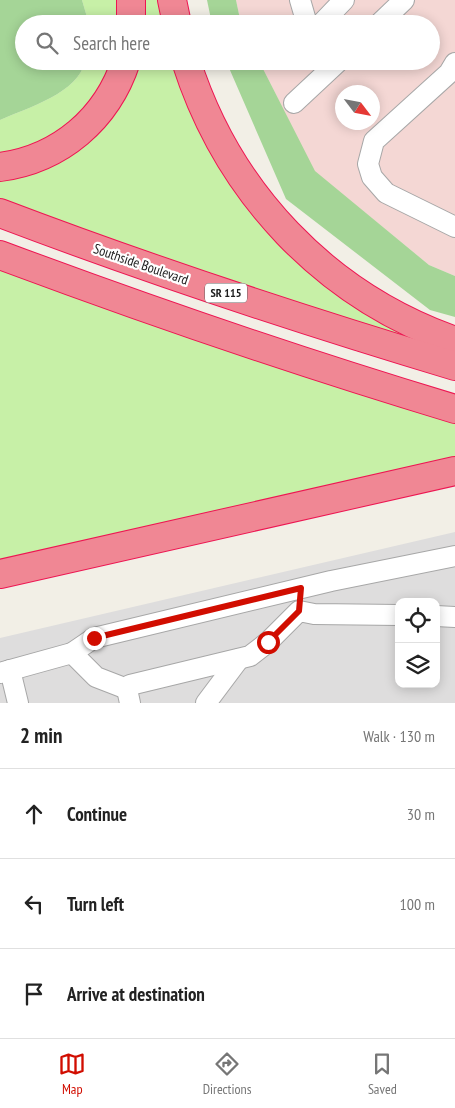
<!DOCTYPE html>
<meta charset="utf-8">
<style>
:root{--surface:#fff;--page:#f2f2f2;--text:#222;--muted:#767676;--line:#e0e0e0;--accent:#d10d00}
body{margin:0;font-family:"PT Sans Narrow",sans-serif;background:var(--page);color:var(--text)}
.controls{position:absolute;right:15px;bottom:15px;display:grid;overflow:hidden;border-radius:10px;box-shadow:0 2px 12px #0003}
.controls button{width:45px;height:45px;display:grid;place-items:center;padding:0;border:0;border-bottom:1px solid var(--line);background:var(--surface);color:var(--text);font:25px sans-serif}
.compass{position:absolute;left:335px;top:85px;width:45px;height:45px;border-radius:50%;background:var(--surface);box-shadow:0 2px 12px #0003;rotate:122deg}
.stop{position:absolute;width:15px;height:15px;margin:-11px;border:4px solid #d10d00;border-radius:50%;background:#fff}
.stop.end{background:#d10d00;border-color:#fff;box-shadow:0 1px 5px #0008}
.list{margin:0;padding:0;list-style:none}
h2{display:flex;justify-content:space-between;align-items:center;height:65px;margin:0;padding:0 20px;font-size:21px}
h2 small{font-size:16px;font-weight:400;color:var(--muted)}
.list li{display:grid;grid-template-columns:32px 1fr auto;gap:15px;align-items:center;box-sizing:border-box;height:90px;padding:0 20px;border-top:1px solid var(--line)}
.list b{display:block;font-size:19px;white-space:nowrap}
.list em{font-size:16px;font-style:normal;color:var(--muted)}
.icon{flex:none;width:28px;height:28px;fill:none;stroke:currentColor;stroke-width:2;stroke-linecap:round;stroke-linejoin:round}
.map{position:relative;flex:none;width:455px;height:703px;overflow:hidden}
.search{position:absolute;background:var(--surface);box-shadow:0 2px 12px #0003;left:15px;right:15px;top:15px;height:55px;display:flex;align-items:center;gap:12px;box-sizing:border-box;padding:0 18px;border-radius:28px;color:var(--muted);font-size:19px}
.sheet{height:335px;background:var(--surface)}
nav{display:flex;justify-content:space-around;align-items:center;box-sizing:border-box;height:70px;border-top:1px solid var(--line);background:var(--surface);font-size:14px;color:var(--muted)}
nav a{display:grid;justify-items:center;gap:2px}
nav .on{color:var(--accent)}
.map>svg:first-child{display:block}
</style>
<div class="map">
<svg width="455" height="703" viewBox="0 0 455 703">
<rect width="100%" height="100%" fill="#f2efe6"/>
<!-- residential -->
<path fill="#dedddd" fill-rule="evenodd" d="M455 532V703H0V638ZM399 602H436V684H399Z"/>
<!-- commercial -->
<path fill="#f4d7d4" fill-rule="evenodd" d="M236 0H455V276L429 265 314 171 259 61H431V24H241ZM342 92H372V122H342Z"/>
<!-- grass -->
<g fill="#c7f0a7">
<path d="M82 0H123L125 24H89Z"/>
<path d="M140 0H167L172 24H138Z"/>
<path d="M85 61H119L76 126 0 160V120C27 108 79 93 85 61Z"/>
<path d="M132 61H182L253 201 452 352 176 263 0 198V175L38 164Z"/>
<path d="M0 270 246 356 455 423V463L0 566Z"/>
</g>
<!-- forest -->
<g fill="#a5d597">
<path d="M0 0H82L89 24H24V61H85C79 93 27 108 0 120Z"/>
<path d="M207 0H236L241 24H212Z"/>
<path d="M226 61H259L315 171 429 265 455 276V317L430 310 286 199Z"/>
</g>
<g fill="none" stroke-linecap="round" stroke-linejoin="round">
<!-- minor casing -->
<g stroke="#a7a7a7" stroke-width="22">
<g id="minor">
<path d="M300 0 307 24"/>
<path d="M321 24 344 0"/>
<path d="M379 24 404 0"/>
<path d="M455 63 449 73 374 141 368 164 372 177 386 193 455 227"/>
<path d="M294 103 339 61"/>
<path d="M436 616 455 617"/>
<path d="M72 653 96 677 127 689"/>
<path d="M10 670 18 703"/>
<path d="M0 673 72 653 94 638 331 581 455 556"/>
<path d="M130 703 127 689 130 685 250 656 268 642 299 611 314 614 399 615"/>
<path d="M206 703 239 659"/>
</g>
</g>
<!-- highway casing -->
<g stroke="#ed1652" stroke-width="30">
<g id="highway">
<path d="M131 0V24"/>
<path d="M172 0 177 24"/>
<path d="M186 61C228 193 325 295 455 341"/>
<path d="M0 167C60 159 107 119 126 61"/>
<path d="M0 213C150 270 302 320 455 366"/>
<path d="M0 255C150 311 302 363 455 409"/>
<path d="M0 574 455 471"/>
</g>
</g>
<!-- minor -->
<use href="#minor" stroke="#fff" stroke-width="20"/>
<!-- highway -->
<use href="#highway" stroke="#f08794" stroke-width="28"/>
</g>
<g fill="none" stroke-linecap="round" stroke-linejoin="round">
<!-- route -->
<path stroke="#d10d00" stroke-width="6" d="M94 638 301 588 299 611 268 642"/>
</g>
<g text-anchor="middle" stroke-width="4.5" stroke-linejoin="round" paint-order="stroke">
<!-- shield labels -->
<rect fill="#fff" stroke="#636363" stroke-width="1" x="205" y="283.5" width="42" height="19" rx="4"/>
<g font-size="12" font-weight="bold" fill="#202020">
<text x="226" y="297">SR 115</text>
</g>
<!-- street labels -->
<g font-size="14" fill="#202020" stroke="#fff">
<text transform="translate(141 264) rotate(19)" y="5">Southside Boulevard</text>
</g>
</g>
</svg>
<div class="controls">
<button><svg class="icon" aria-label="locate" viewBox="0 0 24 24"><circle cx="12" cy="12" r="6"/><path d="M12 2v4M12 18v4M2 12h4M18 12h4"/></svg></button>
<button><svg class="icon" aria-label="layers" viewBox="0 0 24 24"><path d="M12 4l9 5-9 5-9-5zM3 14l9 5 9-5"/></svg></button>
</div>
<svg class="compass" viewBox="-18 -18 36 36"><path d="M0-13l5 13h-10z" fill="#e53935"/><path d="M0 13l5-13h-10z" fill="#767676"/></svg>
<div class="stop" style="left:268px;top:642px"></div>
<div class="stop end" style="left:94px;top:638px"></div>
<div class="search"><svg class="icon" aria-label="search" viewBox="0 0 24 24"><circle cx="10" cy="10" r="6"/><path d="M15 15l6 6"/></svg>Search here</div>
</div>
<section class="sheet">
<h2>2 min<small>Walk · 130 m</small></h2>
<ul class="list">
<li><svg class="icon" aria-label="ahead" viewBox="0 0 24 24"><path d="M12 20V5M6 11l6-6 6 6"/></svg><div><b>Continue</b></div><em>30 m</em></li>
<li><svg class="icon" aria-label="left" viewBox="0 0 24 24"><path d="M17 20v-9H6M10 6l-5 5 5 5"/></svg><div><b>Turn left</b></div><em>100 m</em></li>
<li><svg class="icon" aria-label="arrive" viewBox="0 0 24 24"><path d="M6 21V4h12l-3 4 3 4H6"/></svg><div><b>Arrive at destination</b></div></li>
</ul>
</section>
<nav>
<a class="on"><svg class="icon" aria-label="map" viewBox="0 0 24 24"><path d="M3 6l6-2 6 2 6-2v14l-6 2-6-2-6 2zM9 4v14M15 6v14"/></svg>Map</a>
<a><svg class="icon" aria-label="directions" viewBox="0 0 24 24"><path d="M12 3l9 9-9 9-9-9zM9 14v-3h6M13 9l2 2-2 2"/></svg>Directions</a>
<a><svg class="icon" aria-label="saved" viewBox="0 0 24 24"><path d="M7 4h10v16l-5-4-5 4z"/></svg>Saved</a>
</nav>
